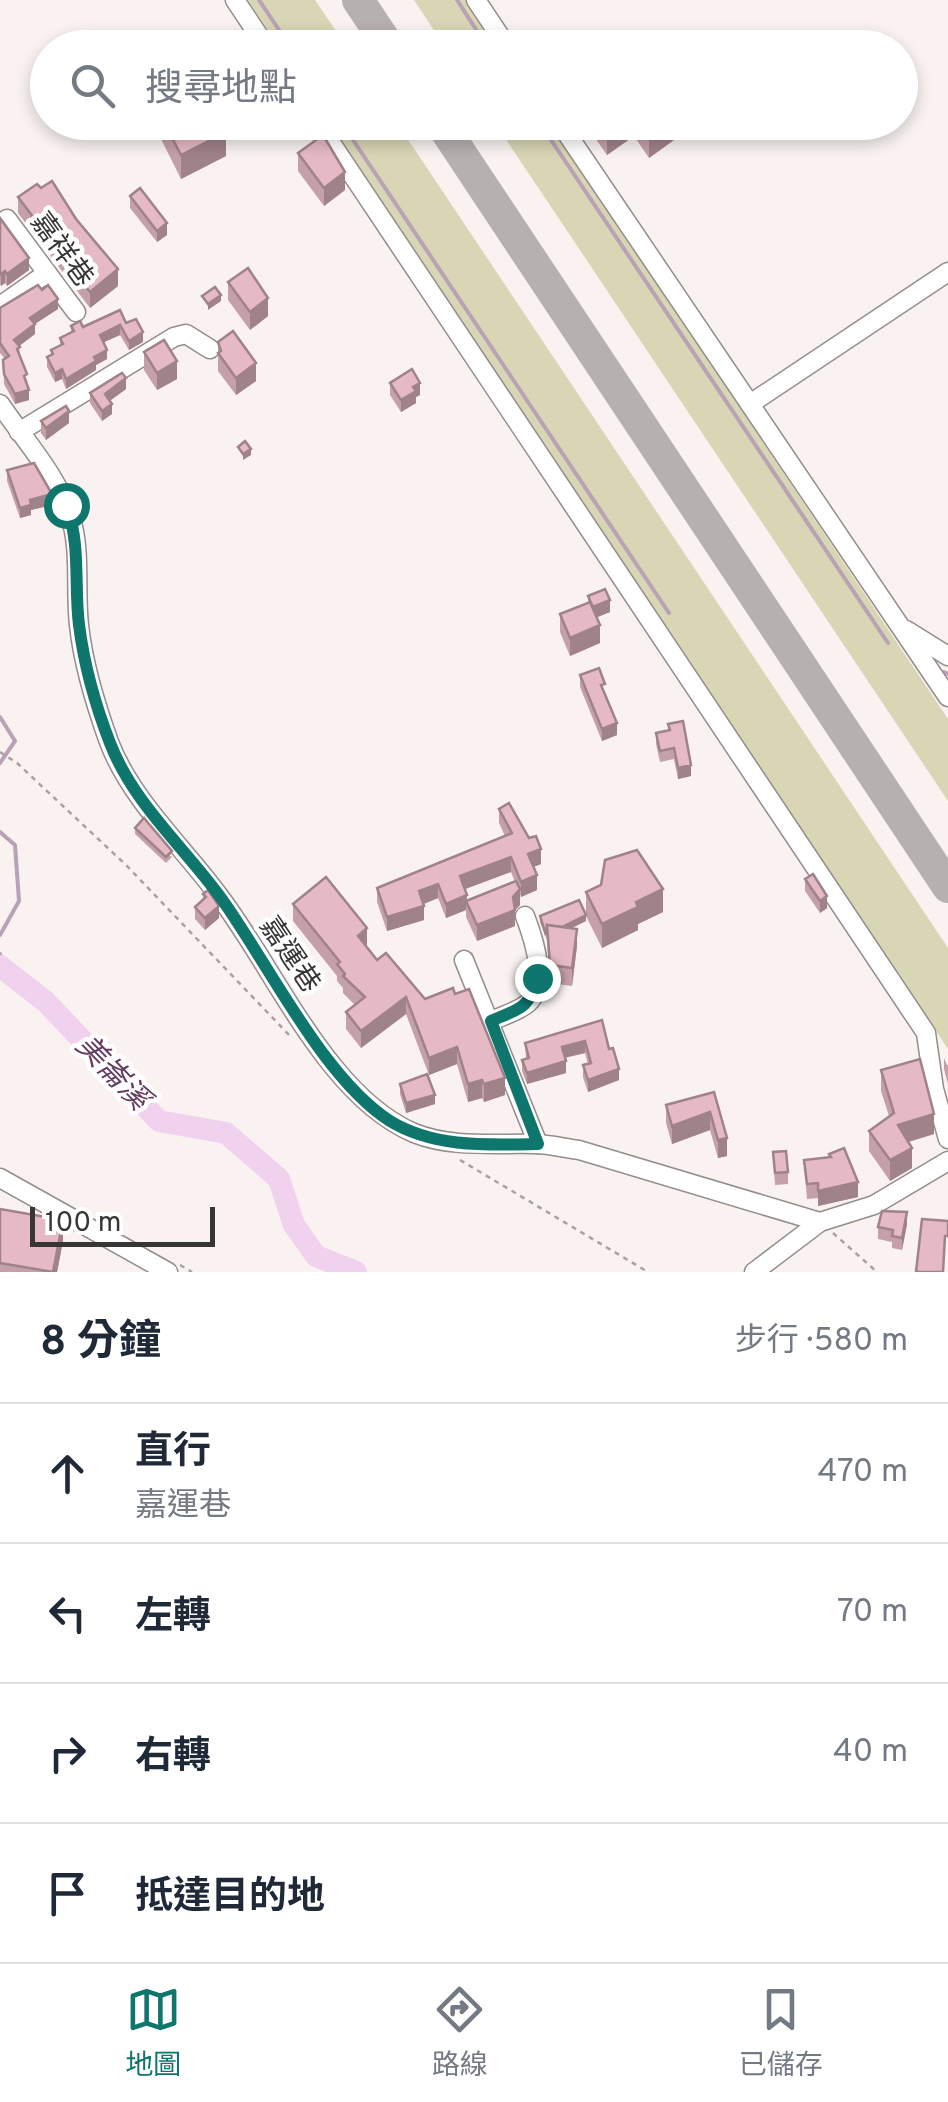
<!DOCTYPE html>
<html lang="zh-TW">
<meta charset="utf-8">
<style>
:root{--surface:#fff;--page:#f6f6f7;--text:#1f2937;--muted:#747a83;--line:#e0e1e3;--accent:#0f766e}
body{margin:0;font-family:Overpass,"Noto Sans TC",sans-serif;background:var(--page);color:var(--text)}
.scale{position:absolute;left:30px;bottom:25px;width:185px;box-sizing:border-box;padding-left:10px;border:5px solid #383635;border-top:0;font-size:28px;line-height:35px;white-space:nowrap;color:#383635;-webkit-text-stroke:8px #fff;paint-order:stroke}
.stop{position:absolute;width:30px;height:30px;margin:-22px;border:8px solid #0f766e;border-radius:50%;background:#fff}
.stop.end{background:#0f766e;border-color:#fff;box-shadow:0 2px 10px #0008}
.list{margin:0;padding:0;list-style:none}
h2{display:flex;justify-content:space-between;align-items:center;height:130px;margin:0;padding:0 40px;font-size:42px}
h2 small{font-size:32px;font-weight:400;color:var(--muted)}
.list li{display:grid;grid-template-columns:65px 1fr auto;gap:30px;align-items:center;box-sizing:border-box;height:140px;padding:0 40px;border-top:2px solid var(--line)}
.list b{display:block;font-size:38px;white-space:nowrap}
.list p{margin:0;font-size:32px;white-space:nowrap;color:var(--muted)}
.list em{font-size:32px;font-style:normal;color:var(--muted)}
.icon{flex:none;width:55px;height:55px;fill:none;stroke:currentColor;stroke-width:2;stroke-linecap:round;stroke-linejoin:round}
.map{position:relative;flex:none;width:948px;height:1272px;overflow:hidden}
.search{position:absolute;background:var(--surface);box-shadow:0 5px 15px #0003;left:30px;right:30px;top:30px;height:110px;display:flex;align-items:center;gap:25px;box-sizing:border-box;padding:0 35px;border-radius:55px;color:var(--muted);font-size:38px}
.sheet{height:690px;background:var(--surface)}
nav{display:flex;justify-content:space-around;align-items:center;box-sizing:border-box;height:140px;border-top:2px solid var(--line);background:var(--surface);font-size:28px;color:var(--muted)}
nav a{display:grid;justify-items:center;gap:5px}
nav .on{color:var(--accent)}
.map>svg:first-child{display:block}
</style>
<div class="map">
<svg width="948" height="1272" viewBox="0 0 948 1272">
<rect width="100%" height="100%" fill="#f9f2f0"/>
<!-- green -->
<g fill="#d8d6b4">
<path d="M248 0H315L347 47H279Z"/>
<path d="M414 0H468L500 47H445Z"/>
<path d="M329 123H397L948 948V1049Z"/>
<path d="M495 123H550L948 719V801Z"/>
</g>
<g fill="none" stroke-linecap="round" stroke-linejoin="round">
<!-- stream -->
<g stroke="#b9a2b6" stroke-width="4">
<path d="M259 0 291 48"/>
<path d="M457 0 488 48"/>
<path d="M341 122 669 613"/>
<path d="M539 122 888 643"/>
<path d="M944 672 948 674"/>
<path d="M0 717 15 741 0 763"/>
<path d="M0 832 15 845 19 901 0 935"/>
<path d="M0 954 5 971"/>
</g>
<!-- river -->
<path stroke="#f0d1ee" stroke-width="22" d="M0 966 46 1002 159 1121 226 1133 279 1179 294 1225 316 1256 356 1272"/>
<!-- taxiway -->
<g stroke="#b6b1b0" stroke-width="32">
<path d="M358 0 390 48"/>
<path d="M440 122 948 887"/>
</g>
<!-- minor casing -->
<g stroke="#938d8b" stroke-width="21">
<g id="minor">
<path d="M235 0 267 48"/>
<path d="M476 0 508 48"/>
<path d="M317 122 926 1033 934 1089 948 1139"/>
<path d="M559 122 948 697"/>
<path d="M7 219 76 312"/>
<path d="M0 306 47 273"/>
<path d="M0 404C25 441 58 476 71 519 81 552 75 591 79 625 83 663 96 706 109 742 131 800 183 847 219 896 275 969 327 1096 414 1133 451 1148 494 1143 534 1144 549 1144 564 1148 579 1150L820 1222"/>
<path d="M750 404 948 272"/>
<path d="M19 432 174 337 186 334 210 349"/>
<path d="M906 630 948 656"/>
<path d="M464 960 538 1144"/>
<path d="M491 1021C502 1016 519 1011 528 1003 549 983 533 937 525 916"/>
<path d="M0 1178 168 1272"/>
<path d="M754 1272 820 1222 874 1205 948 1161"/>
</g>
</g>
<!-- path -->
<g stroke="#a7a2a0" stroke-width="2.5" stroke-dasharray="5 5" stroke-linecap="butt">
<path d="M0 752 17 763 126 865 292 1038"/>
<path d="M460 1160 648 1272"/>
<path d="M833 1233 877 1272"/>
<path d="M180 1265 192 1272"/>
</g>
<!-- minor -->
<use href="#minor" stroke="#fff" stroke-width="18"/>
</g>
<!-- wall -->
<g fill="#c5a0a9" fill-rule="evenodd">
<path d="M156 122H221L226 156 181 179 156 129Z"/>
<path d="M591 122H674V140L649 158 634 136 607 155 591 132Z"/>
<path d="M298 153 345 190 324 206 298 171Z"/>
<path d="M130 196 167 235 157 242 130 208Z"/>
<path d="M18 197 118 286 90 308 18 213Z"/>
<path d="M0 218 29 270 7 286 5 283 1 286 0 284Z"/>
<path d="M228 282 268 316 250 330 228 300Z"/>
<path d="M0 308 58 309 35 324V334L19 346 20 356 27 384 29 400 15 404 4 384 3 360 5 359 0 353Z"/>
<path d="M126 323 143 342 129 350 120 335 104 342 107 359 96 365V370L66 389 62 379 55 382 47 367V357L51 355V350L60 345V338L71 332V326L83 327Z"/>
<path d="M218 342 256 381 236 395 218 371Z"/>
<path d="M144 352 177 379 157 390 144 370Z"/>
<path d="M390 383 420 395 416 397V403L401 412 390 395Z"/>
<path d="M126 389 110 401 112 414 102 421 90 403V393Z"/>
<path d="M41 421 69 423 46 440 41 433Z"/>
<path d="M7 470 52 505 31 510V515L20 518 7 481Z"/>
<path d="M588 596 610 612 597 617 600 643 570 656 560 632V614L588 603Z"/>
<path d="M580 675 605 694 617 735 602 741 580 687Z"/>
<path d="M668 724 691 776 678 779 674 759 660 762 656 744V733L668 730Z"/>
<path d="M499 809 541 864 533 867 537 890 521 897 520 894V905L515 910V926L477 941 466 917V910L446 918 438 898 423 904 424 920 387 931 377 902V888L505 836 499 823ZM511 872 515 882 467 901 465 889Z"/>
<path d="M135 828 172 857 166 863 135 834Z"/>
<path d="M805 879 827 908 820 913 805 891Z"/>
<path d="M586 892 663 912 638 924V930L602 948 586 916Z"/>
<path d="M203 894 219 918 205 930 195 919V907L203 900Z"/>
<path d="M293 904 367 946H366L377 960 505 1095 484 1102 482 1098 468 1102 457 1064 429 1075 406 1014 361 1048 346 1029V1012L355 1005 343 993V988L337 981V976L293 921Z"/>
<path d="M540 916 586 921 571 928 577 946 572 986 550 983 547 940 540 922Z"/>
<path d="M602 1020 619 1080 588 1092 583 1077V1065L588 1064 585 1053 565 1058 566 1073 527 1084 522 1071V1060L526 1059 525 1043Z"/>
<path d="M944 1058 947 1065H948V1084L944 1069Z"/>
<path d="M881 1070 934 1134 908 1142 912 1168 890 1181 869 1151V1131L889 1116 881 1091Z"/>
<path d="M400 1084 435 1104 406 1113 400 1094Z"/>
<path d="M714 1092 727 1156 718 1158 710 1130 672 1144 666 1123V1105Z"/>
<path d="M773 1152 788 1172V1184L775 1185Z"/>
<path d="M829 1154 858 1197 818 1206V1198L807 1199 804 1160 829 1157Z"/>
<path d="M0 1209 63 1241 57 1272H0Z"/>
<path d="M907 1224 902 1250 892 1248V1242L878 1239V1227Z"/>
</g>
<!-- shaded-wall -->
<g fill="#a08289">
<path d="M619 122H634V136L607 155V131Z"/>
<path d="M665 122H674V140L649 158V134Z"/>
<path d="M226 132V156L181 179V155Z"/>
<path d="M345 172V190L324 206V188Z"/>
<path d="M167 223V235L157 242V231Z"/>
<path d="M29 258V270L7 286V274Z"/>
<path d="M118 269V286L90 308V292Z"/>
<path d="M5 271V283L1 286V274Z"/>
<path d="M221 295V301L208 310V304Z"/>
<path d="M268 298V316L250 330V312Z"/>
<path d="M58 299V309L30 327V318Z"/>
<path d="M35 324V334L14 350V340Z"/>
<path d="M120 325V335L100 344V335Z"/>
<path d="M143 332V342L129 350V341Z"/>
<path d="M107 350V359L96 365V370L66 389V379L94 357Z"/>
<path d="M177 361V379L157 390V373Z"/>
<path d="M256 363V381L236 395V378Z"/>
<path d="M62 369V379L55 382V373Z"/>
<path d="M126 378V389L105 404V394Z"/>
<path d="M420 383V395L416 397V403L401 412V400L413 387Z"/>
<path d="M29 390V400L15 404V394Z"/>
<path d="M112 404V414L102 421V411Z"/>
<path d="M69 411V423L46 440V428Z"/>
<path d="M251 449V455L243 460V454Z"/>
<path d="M52 494V505L31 510V515L20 518V508L30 500Z"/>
<path d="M610 600V612L593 619V607Z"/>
<path d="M600 625V643L570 656V638Z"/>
<path d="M617 723V735L602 741V729Z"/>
<path d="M691 765V776L678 779V768Z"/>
<path d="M541 849V864L528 869V854Z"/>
<path d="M511 857V872L460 891V876Z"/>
<path d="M537 875V890L521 897V882Z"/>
<path d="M438 884V898L419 906V891Z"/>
<path d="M520 889V905L515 910V926L477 941V925L513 897Z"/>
<path d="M663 889V912L638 924V930L602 948V924L636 902Z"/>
<path d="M467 895 466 910 446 918V904Z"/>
<path d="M827 896V908L820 913V901Z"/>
<path d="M219 906V918L205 930V918Z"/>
<path d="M424 906V920L387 931V917Z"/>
<path d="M586 915V921L548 940 547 934Z"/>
<path d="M367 928V946L358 953V936Z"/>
<path d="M577 929V946L572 986V968Z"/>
<path d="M406 997V1014L361 1048V1031Z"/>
<path d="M585 1041V1053L562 1058V1047Z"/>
<path d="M457 1047V1064L429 1075V1058Z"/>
<path d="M566 1061V1073L527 1084V1073Z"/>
<path d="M619 1069V1080L588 1092V1080Z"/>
<path d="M505 1078V1095L484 1102V1084Z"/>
<path d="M482 1080V1098L468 1102V1084Z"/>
<path d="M435 1095V1104L406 1113V1103Z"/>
<path d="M710 1112V1130L672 1144V1126Z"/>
<path d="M934 1114V1134L898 1145V1125Z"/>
<path d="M727 1138V1156L718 1158V1140Z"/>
<path d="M912 1148V1168L890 1181V1160Z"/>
<path d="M858 1182V1197L818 1206V1191Z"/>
<path d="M907 1212V1224L902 1250V1238Z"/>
<path d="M63 1220V1241L57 1272H53Z"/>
</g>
<!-- building -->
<g fill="#e5bac4" stroke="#a08289" stroke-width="2.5">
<path d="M164 122H221L226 132 181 155Z"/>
<path d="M601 122H619L607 131Z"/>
<path d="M641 122H665L649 134Z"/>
<path d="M323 135 345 172 324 188 298 153Z"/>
<path d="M52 181 76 219 118 269 90 292 18 197 37 184 41 188Z"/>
<path d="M140 188 167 223 157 231 130 196Z"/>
<path d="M0 218 29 258 7 274 5 271 1 274 0 272Z"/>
<path d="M248 268 268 298 250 312 228 282Z"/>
<path d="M38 285 42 290 48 285 58 299 30 318 35 324 14 340 20 347 17 349 27 374 24 376 29 390 15 394 4 374 3 360 9 356 0 343V308Z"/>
<path d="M215 287 221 295 208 304 202 296Z"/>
<path d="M120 310 126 323 136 319 143 332 129 341 120 325 100 335 107 350 94 357 96 361 66 379 62 369 55 373 47 357 53 354 51 350 63 344 60 338 74 331 71 326 80 321 83 327Z"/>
<path d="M233 331 256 363 236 378 218 353 221 351 218 342Z"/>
<path d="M164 340 177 361 157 373 144 352Z"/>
<path d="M412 369 420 383 413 387 416 391 401 400 390 383Z"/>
<path d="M122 373 126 378 105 394 112 404 102 411 90 393Z"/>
<path d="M66 406 69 411 46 428 41 421Z"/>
<path d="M245 441 251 449 243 454 238 447Z"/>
<path d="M34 463 52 494 30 500 31 505 20 508 7 470Z"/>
<path d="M605 589 610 600 593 607 588 596Z"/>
<path d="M590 602 600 625 570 638 560 614Z"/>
<path d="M599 668 605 684 601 685 617 723 602 729 580 675Z"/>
<path d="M683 721 691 765 678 768 674 748 660 751 656 733 670 730 668 724Z"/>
<path d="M509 803 529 838 536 836 541 849 528 854 537 875 521 882 511 857 460 876 467 895 446 904 438 884 419 891 424 906 387 917 377 888 512 833 499 809Z"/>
<path d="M144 818 172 851 166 857 135 828Z"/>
<path d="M637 850 663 889 636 902 638 907 602 924 586 892 601 885 605 860Z"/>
<path d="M813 874 827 896 820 901 805 879Z"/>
<path d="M326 877 367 928 358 936 377 960 386 953 425 999 453 988 455 994 469 989 505 1078 484 1084 482 1080 468 1084 457 1047 429 1058 406 997 361 1031 346 1012 365 997 343 976 345 974 337 964 340 962 293 904Z"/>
<path d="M516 881 520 889 513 897 515 910 477 925 466 901Z"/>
<path d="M208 890 219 906 205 918 195 907 206 897 203 894Z"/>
<path d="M579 900 586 915 562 927 547 925 546 935 540 916Z"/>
<path d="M547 925 577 929 572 968 550 965Z"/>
<path d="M602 1020 609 1049 613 1048 619 1069 588 1080 583 1065 591 1063 585 1041 562 1047 566 1061 527 1073 522 1060 529 1058 525 1043Z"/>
<path d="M920 1059 934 1114 898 1125 912 1148 890 1160 869 1131 894 1113 881 1070Z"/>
<path d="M427 1074 435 1095 406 1103 400 1084Z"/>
<path d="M714 1092 727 1138 718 1140 710 1112 672 1126 666 1105Z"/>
<path d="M844 1148 858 1182 818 1191V1183L807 1184 804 1160 831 1157 829 1154Z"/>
<path d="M786 1151 788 1172 775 1173 773 1152Z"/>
<path d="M0 1209 63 1220 53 1272 0 1263Z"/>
<path d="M882 1211 907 1212 902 1238 892 1236 893 1230 878 1227Z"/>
<path d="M922 1219 948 1221V1236H945L943 1272H916Z"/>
</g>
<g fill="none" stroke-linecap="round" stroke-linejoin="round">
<!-- route -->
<path stroke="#0f766e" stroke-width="12" d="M66 505C81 543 74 585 79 625 84 664 96 707 110 743 133 803 184 847 221 898 268 963 323 1078 390 1121 434 1148 488 1145 538 1144L491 1021C518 1009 530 1009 537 978"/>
</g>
<g text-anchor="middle" stroke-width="9" stroke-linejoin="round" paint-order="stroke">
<!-- street labels -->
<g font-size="28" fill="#383635" stroke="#fff">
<text transform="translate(63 249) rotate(54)" y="10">嘉祥巷</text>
<text transform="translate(291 954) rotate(56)" y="10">嘉運巷</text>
</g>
<!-- water labels -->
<g font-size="30" font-style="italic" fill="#653c63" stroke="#fff">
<text transform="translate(113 1072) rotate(46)" y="10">美崙溪</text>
</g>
</g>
</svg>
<div class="scale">100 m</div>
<div class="stop" style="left:66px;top:505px"></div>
<div class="stop end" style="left:537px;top:978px"></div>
<div class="search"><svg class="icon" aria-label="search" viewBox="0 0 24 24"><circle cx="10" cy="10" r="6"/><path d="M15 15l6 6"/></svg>搜尋地點</div>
</div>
<section class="sheet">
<h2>8 分鐘<small>步行 · 580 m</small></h2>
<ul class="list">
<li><svg class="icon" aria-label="ahead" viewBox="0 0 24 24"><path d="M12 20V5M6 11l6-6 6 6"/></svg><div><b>直行</b><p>嘉運巷</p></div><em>470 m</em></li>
<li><svg class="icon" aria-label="left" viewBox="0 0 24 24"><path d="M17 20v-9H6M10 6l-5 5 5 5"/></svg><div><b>左轉</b></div><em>70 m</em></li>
<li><svg class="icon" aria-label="right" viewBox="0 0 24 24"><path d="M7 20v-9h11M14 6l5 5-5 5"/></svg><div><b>右轉</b></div><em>40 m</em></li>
<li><svg class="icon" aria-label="arrive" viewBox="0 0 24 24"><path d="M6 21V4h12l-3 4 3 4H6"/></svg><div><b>抵達目的地</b></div></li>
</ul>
</section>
<nav>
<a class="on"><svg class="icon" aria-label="map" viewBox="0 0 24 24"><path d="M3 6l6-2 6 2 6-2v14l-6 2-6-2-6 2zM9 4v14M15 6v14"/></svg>地圖</a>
<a><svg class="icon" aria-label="directions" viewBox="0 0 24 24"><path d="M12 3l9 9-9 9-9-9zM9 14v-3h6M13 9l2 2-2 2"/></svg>路線</a>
<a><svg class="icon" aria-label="saved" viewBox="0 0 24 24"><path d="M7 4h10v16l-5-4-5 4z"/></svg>已儲存</a>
</nav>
